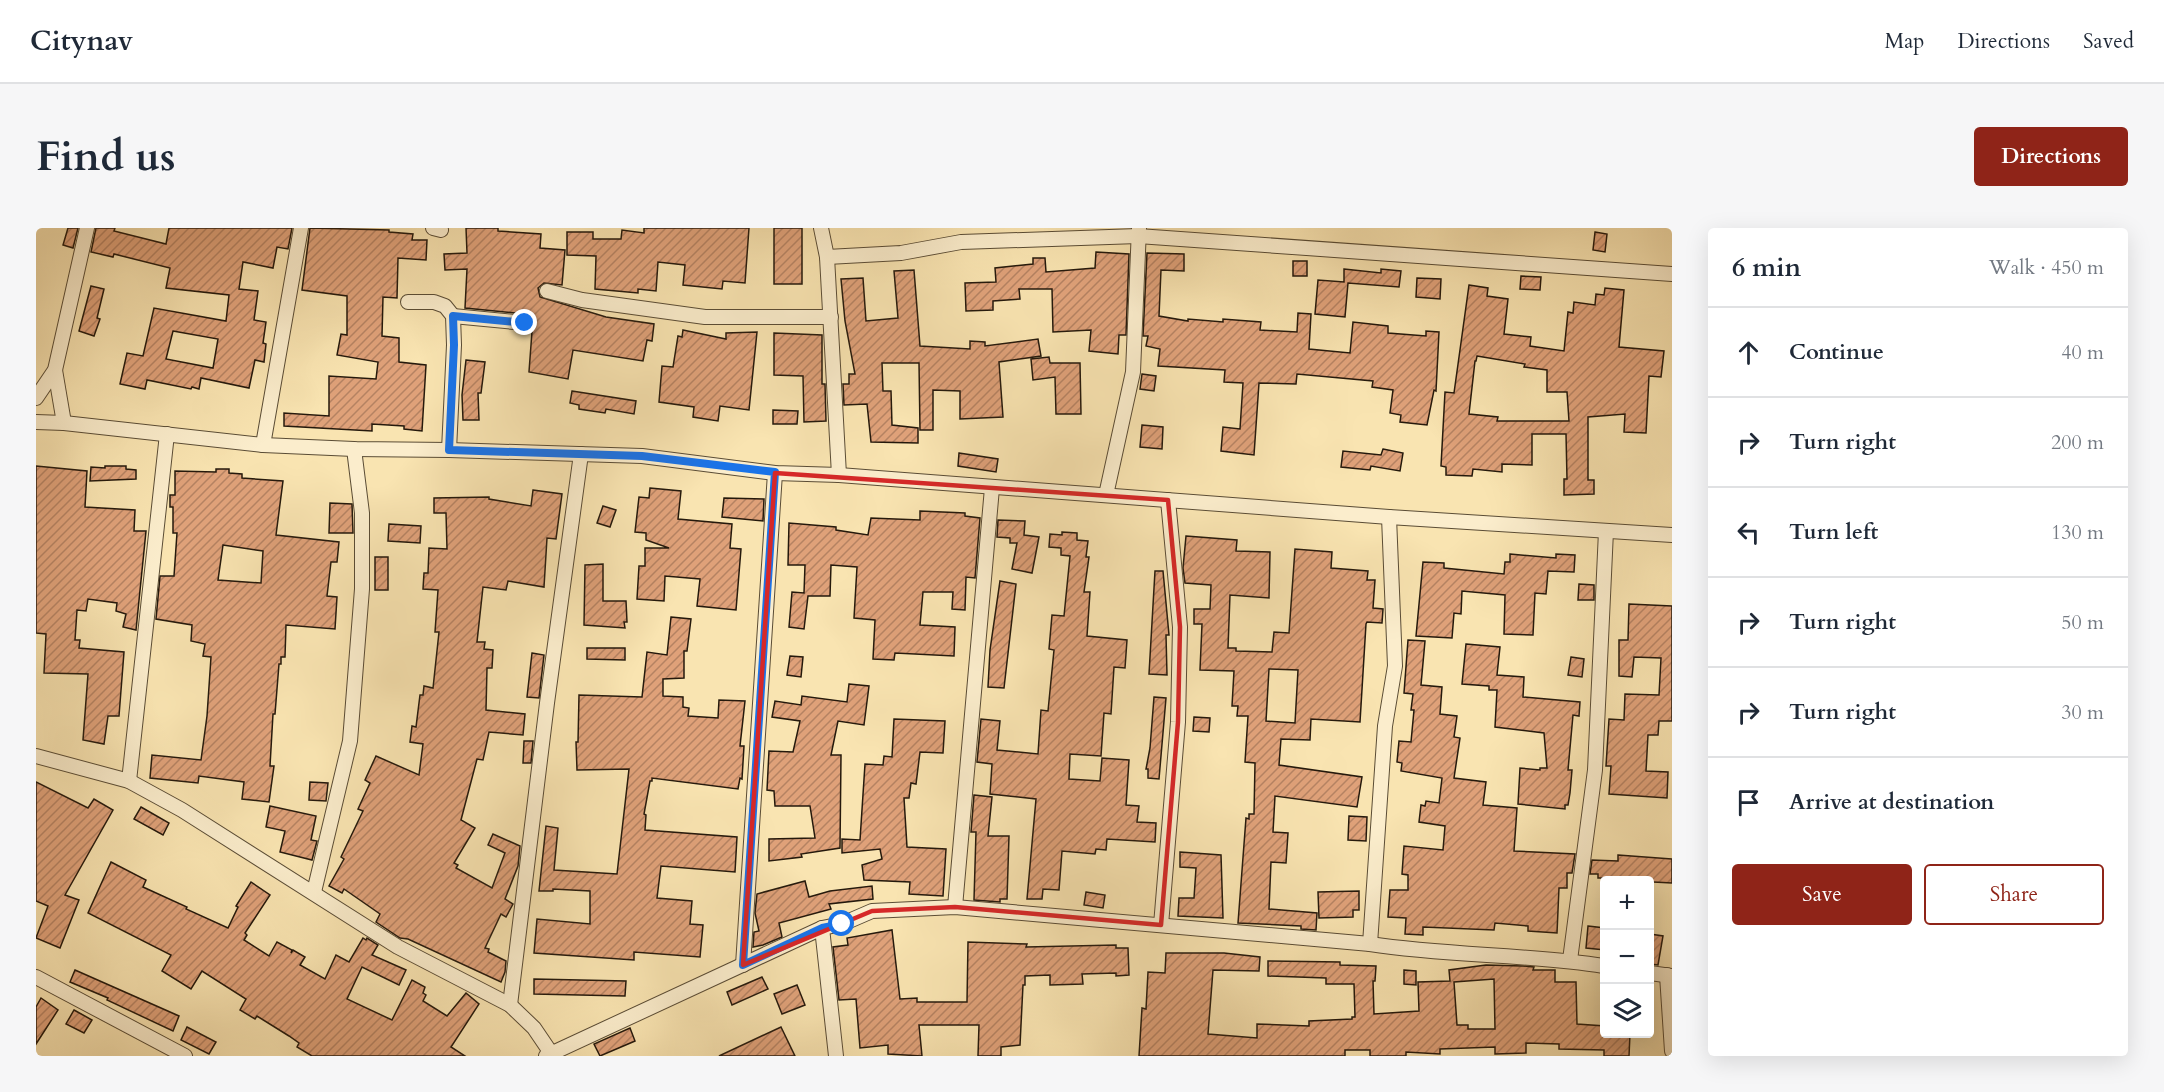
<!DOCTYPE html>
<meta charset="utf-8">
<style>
:root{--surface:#fff;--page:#f6f6f7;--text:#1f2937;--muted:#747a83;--line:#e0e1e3;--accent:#8f2418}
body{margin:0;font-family:Cardo,serif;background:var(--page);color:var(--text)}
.controls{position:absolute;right:18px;bottom:18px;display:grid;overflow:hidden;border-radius:6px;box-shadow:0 6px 24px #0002}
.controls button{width:54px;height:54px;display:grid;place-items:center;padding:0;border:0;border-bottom:2px solid var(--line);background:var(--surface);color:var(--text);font:30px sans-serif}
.stop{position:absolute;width:18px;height:18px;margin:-14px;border:4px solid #1a73e8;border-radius:50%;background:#fff}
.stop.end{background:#1a73e8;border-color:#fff;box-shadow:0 2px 6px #0008}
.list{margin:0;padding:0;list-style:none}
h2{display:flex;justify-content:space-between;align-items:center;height:78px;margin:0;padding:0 24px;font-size:26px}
h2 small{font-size:20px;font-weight:400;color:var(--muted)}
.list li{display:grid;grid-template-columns:39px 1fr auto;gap:18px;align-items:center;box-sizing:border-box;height:90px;padding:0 24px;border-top:2px solid var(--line)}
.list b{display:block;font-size:22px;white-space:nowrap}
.list em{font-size:20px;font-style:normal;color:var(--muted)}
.actions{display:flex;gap:12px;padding:18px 24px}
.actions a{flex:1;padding:14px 0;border:2px solid var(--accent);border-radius:6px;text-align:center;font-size:21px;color:var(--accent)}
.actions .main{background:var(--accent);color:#fff}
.icon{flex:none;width:33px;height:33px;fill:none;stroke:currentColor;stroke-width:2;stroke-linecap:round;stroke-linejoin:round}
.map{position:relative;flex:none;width:1636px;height:828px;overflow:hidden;border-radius:6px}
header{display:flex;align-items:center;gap:36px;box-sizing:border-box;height:84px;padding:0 30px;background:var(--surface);border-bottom:2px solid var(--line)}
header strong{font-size:28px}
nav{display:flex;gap:33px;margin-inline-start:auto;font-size:21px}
.intro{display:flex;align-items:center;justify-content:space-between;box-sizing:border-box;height:144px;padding:0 36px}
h1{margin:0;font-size:42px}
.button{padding:15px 27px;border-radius:6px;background:var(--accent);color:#fff;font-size:21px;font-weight:700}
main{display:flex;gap:36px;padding:0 36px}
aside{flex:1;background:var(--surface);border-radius:6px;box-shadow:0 6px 24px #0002}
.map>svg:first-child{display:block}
</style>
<header>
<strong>Citynav</strong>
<nav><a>Map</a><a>Directions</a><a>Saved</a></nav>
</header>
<div class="intro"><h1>Find us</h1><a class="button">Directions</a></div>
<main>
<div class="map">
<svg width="1636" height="828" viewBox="0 0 1636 828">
<defs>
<pattern id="building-hatch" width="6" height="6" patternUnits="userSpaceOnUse" patternTransform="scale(1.5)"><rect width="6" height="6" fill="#dfa179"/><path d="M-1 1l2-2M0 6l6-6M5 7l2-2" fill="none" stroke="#b58262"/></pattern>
</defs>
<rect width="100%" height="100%" fill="#f9e4b1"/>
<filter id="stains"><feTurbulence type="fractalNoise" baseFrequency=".00333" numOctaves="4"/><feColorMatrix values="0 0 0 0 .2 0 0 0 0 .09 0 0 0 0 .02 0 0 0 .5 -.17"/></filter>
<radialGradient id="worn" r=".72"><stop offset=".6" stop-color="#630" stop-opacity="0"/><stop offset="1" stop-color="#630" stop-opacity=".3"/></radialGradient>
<!-- building -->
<g fill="url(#building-hatch)" stroke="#25190c" stroke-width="1.5" fill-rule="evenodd">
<path d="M32 0H42L37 20 27 17Z"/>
<path d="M60 0H79L78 3 130 16 133 0H256L252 21 241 19 237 40 207 34 203 61 222 63 218 92 230 94 227 115 230 116 228 134 219 132 213 160 165 150 163 161 156 159 155 161 111 152 109 161 84 156 91 125 107 128 118 80 190 93 193 67 130 60 134 40 78 26 77 29 55 24ZM137 103 182 111 177 140 130 131Z"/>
<path d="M274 0 353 2V4L377 6 376 12H391L390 32 362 30 361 70 347 69 346 108 363 110V134L390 137 386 203 368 201V198L336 196V203L248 198V185L293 188V148L340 151 342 134 301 127 305 106 311 107V68L266 62Z"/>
<path d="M430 0H462V3L505 6 504 20 529 22 526 57 508 55 502 60 504 69 570 89 618 96 616 113 611 112 607 133 537 122 532 151 493 144 497 90 490 86 429 80 431 41 409 42 408 26 431 25Z"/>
<path d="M608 0H713L709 55 687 53 686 61 647 57 649 37 622 34 620 63 602 61V65L559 61 560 28 531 27V4H557V11H585L586 2 608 5Z"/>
<rect x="738" y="0" width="28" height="56"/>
<path d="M1559 4 1571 6 1569 24 1557 22Z"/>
<path d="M1060 24 1093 26 1090 107H1083L1082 126 1053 123 1055 102 1017 104 1016 61H983L984 71 957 73V82L930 83 929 55 960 54 959 40 997 36V30H1009L1010 44 1059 40Z"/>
<path d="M1111 25 1148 26V43L1125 42 1123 88 1152 93V91L1187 94V91L1225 94 1224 102 1261 104 1262 85 1275 86 1273 121 1314 125 1317 94 1352 98V105L1390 108V103L1403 104 1400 163 1398 162 1391 197 1364 194 1365 187 1354 185 1357 162 1336 159 1337 153 1261 146 1260 156 1223 155 1218 227 1185 223 1187 199 1204 201 1207 155 1188 154 1189 142 1122 138 1124 121 1110 118 1112 108H1107Z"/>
<rect x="1257" y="33" width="14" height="15"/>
<path d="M1308 41 1345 45V41L1365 43 1363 59 1312 55 1309 89 1279 86 1282 52 1308 54Z"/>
<path d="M878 42 884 118 934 121V113L949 114V118L1002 111 1005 128 963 134 967 189 924 191V163L897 162V202H884L883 135H846L847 163H855L856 197 882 200V215L835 214 831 176 808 177 807 156H813V146H819L809 93 805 51 827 50 830 93 862 90 858 43Z"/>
<path d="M1485 48 1505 49 1504 62 1484 61Z"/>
<path d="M1381 50 1405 51 1404 71 1380 69Z"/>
<path d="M1433 57 1452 60 1451 68 1472 71 1468 106 1495 109 1494 118 1528 123 1532 84 1537 85 1538 74 1559 77 1560 66 1568 67 1569 60 1588 62 1583 119 1628 123 1625 149 1613 148 1610 205 1588 204 1589 186 1552 189V252H1558V266L1528 267V251H1531L1530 206H1496V237L1466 236V244L1437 241 1436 248 1410 247V239L1405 238 1409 164 1418 165ZM1441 128 1489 136 1488 139 1511 142V164H1531L1533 193H1461L1462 189 1433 186 1439 133H1440Z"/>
<path d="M55 58 68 61 61 90 64 91 58 108 43 103Z"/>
<path d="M647 102 690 111V105L721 104 713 182 684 178 682 193 657 189 658 179 623 174 626 138 637 139 642 108 646 109Z"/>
<path d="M738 105 786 107V156H789L790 193 768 194 767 148 738 147Z"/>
<path d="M1013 129 1014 135H1044L1045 186H1020L1019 149 997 152 995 131Z"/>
<path d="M430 132 449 134 445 165H442L443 192H427L426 167Z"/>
<path d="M1106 146 1120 148 1118 163 1104 161Z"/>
<path d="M536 163 600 173 598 186 570 181 569 185 543 181V177L534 175Z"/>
<path d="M737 182 762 183 761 196H737Z"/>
<path d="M1106 197 1127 199 1126 221 1104 219Z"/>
<path d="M1347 221 1367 225 1364 243 1335 238 1334 242 1305 239 1307 223 1345 227Z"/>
<path d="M923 225 962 231 960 244 922 238Z"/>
<path d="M0 238 51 243 49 279 99 282 98 303H110L100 402 87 399 90 386 80 383 81 375 52 371 50 383 41 382 39 412H44L43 420 88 424 83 488H72L68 516 47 512 52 446 8 445 10 406 0 405Z"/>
<path d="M69 238H90V241L100 242V251L54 253 55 239 69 240Z"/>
<path d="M180 241H193V245L206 246V250L247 253 240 307 303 314 301 334H295L291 368 301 369 299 401 250 397 249 429H245V436H243L239 486H237L234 538H238L233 574 206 571 208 554 163 548 162 555 114 550 116 527 165 532 171 488 175 429 167 428 169 416 155 413 156 397 120 391 124 348H138L141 305H137V279H134V267H139V243L180 244ZM187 317 227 323 225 355 182 352Z"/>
<path d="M614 260 645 263 642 291 696 296 694 320 705 321 700 382 661 378 664 351 629 348 628 373 601 371 603 338H609V320H633L610 312V305L599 304 603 269 613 270Z"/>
<path d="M497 262 526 266 520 311 511 310 508 359 472 353 470 362 447 359 441 414H449L448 421 457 422 456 440H451L450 482 489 486 487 507 453 504 447 532 441 531 425 592 439 600 418 635 422 637 420 640 456 660 469 625 452 617 457 606 484 618 482 638 469 671 477 676 470 689 465 686 449 720 453 721 452 724 470 733 469 744 465 754 372 711 364 710 340 694 344 686 308 661 306 665 293 658 308 631 305 629 327 583 322 581 334 555 329 552 340 528 383 547 387 516 374 514 376 498 380 499 384 467H387L388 458 397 460 403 404H399L402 362 387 361 388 345H392L393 320 411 321 410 285H398V270L453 269V271L495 278Z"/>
<path d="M688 270 728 271 727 293 686 289Z"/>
<path d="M294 275 316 276 317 305H293Z"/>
<path d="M567 278 580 282 574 299 561 295Z"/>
<path d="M884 283 929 285V288L944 290 939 350 930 349 929 382 916 381 917 364H887L884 397 919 399 918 428 859 425 858 432 837 431 839 392 818 390 821 339 795 337 794 368H772L768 401 753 399 756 364 768 365 769 337H752L753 295 800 299V302L832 307 835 290 884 292Z"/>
<path d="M962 292 989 293 988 307 1003 309 996 345 976 341 981 315H974V310L961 309Z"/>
<path d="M353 296 385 298 384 315 352 313Z"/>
<path d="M1026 304 1041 305V312L1052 313 1050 329H1053L1048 364H1054L1051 408 1091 412 1089 440 1078 439 1075 486 1068 485 1065 528 1034 526 1033 551 1064 553 1066 530 1093 532 1090 577 1103 578 1101 594 1120 595 1119 614 1071 611 1070 622 1060 621 1059 626 1026 623 1023 662 1007 661 1006 671H991L1000 571 954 566 956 536 941 534 945 491 964 493 961 522 1002 526 1005 482 1012 483 1018 422 1013 421 1016 387 1028 388 1034 328 1025 327V320L1013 319 1014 306 1026 307Z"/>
<path d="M1150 308 1201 312 1200 323 1234 324 1233 370 1194 367 1192 420H1200V423L1236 424 1238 404 1253 405 1259 321 1296 324 1295 340 1332 343 1331 352H1339L1337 380 1347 381 1346 395 1331 394 1330 396 1324 494 1275 491 1274 512 1245 511 1243 537 1326 549 1321 579 1239 568 1237 604 1252 605 1250 635 1235 634 1233 681 1281 685 1280 702 1265 701V698L1202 695 1210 590 1213 591V586H1218L1219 535 1209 534 1212 488H1201L1202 478H1196L1198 443 1164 442 1166 396H1158V381H1174L1175 357 1149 355 1147 340ZM1233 441 1262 442 1259 495 1230 493Z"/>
<path d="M1474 326 1520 330V326L1539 327 1538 344 1512 343 1510 366 1499 365 1497 407 1468 406 1469 367 1426 363 1425 386 1418 385 1416 410 1380 408 1387 334 1408 335V340L1468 346 1469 334H1474Z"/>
<rect x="339" y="329" width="13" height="33"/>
<path d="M567 336V373H590L591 394H588L589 400 548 397 549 337Z"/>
<path d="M1119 343H1127L1133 407H1130L1131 447 1113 446Z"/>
<path d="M964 353 980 356 968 460 952 459 954 422Z"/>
<path d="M1543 356 1558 357V372H1542Z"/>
<path d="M1593 376 1636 378V493H1623L1622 507H1612L1610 543 1632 544 1631 570 1573 566 1575 538H1570L1573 491 1588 492 1589 466 1623 467 1625 430 1598 429 1596 449 1583 448V412H1592Z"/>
<path d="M635 389 655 391 651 423H648V450L627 451V468L647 469V479L653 480 652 488 682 490 683 472 709 473 704 518H708L706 551 704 550 702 561 616 550V553H614L608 586 610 587 609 602 701 609 699 644 625 638 621 670 656 673 654 696 667 697 664 729 598 724V732L498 725 501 691 554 696V663L517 661V663H503L510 598 522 600 518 642 581 646 593 541 541 542 540 514H542L543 467 606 469 611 424 631 427Z"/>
<path d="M1372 412 1389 413 1385 457 1406 459 1404 486 1421 488 1418 509 1424 510 1418 550 1450 554 1447 577 1481 580 1478 623 1539 626 1536 645H1531V660H1523L1521 705 1492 703V698L1459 695 1458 702 1387 699V707L1369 706 1370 690 1352 689 1354 662H1372V647L1366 646 1368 618 1407 622 1409 598 1383 594 1385 577 1389 578 1390 573 1403 575 1406 550 1365 543 1366 535 1361 534 1363 513 1375 514 1378 482H1375L1377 466 1368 465Z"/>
<path d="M1430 416 1464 419 1461 447 1488 449 1487 469 1544 474 1543 488 1537 487 1532 542H1536L1534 565 1532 577H1529V581L1482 576 1484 540 1504 542V540H1511L1508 505 1459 499 1461 462H1453V458L1426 456Z"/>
<path d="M551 420H589V432L551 431Z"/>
<path d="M496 425 508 427 503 470 491 469Z"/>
<path d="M754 428 767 429 765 449 751 447Z"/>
<path d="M1535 429 1548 431 1546 449 1532 447Z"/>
<path d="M813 456 833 458 828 497 802 493 795 527H805L804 620 765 626 766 629 733 633V611L779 610 774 578H739L738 563 731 562 733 523 757 524 764 493 736 489 739 473 765 477 766 468 811 474Z"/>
<path d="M1118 469 1130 470 1123 551 1112 550V541H1110L1114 520Z"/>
<path d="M1158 489 1174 490 1173 504 1157 503Z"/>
<path d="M858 491 909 493 907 525 884 524 880 556 875 555 873 570H868L871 619 910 621 907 668 873 666 874 654 828 652 826 637 846 631 844 621 806 625V611L824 612 829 536 847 537 848 528 856 529Z"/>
<path d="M488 513H497L495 535H487Z"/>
<path d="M0 554 52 580 58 571 77 582 29 667 43 672 24 720 0 710 12 678 0 673Z"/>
<path d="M274 554 292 555 290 573 273 572Z"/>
<path d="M938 567 956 569 952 608H973L971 671H964V674L938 672 940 604H935Z"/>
<path d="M234 578 280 588 275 612 281 613 276 632 244 624 249 603 230 599Z"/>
<path d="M105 579 133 595 127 607 98 591Z"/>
<path d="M1313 588 1331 589 1330 613 1312 612Z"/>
<path d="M1144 624 1185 627 1187 690 1142 688 1143 670H1158L1160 640 1144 639Z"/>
<path d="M1582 627 1636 631V655L1580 652V650H1562V646H1554L1556 632 1582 633Z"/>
<path d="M75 634 110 652 107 659 151 679 150 681 192 700 202 679 200 678 215 654 234 667 209 705 211 707 208 712 233 728 241 714 256 722 255 725 257 722 269 729 264 737 289 751 300 727 313 734 327 710 330 712 331 710 342 717 336 727 370 742 363 757 326 739 311 771 356 792 376 752 389 759 387 765 390 767 387 773 411 788 430 765 443 776 415 819 429 828H276L261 819 263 815 253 808 221 788 219 791 204 782 210 771 166 743 155 761 126 743 135 727 52 685Z"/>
<path d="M769 653 773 669 794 663 836 658 837 671 793 676 795 681 743 695 746 709 727 717 717 719 718 704 723 703 719 685 721 666Z"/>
<path d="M1323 663V682H1317V689L1283 690 1282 664Z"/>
<path d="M1050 664 1069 667 1067 680 1048 677Z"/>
<path d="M1552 698 1569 700V722L1550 720Z"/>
<path d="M856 702 864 771 881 770V774H931L932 714 991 716 990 719 1080 717V720H1092L1093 747 1080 748V745L1046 746 1047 756 1014 757V747L989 748V757H987L984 817 965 819V828H942L943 797H883L886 828 852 826V817L824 820 820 771 803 772 797 719 812 717 811 710Z"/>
<path d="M1614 706 1627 708 1622 737 1614 736Z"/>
<path d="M1130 725H1188L1224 729 1223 743 1177 742 1172 806 1221 810V796L1273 798V793L1316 791V789H1319L1318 756H1290V750L1232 748V733L1304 734V737L1340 738 1339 753H1337L1338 786 1383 783 1382 754 1414 753 1413 742 1450 737 1487 738 1498 739 1497 742H1519V754H1540L1541 796 1569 798V806H1594L1593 828H1568V822L1523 821V816L1490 815V825L1459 826V819L1404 821V826L1370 824V828H1334V822H1309V828H1103L1106 780 1110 781 1112 744 1129 745ZM1458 751 1459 801H1432V797H1421L1418 754Z"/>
<path d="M39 742 143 788 137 803 71 772 72 770 34 754Z"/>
<path d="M1368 742 1380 743V757L1368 756Z"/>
<path d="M726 749 732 761 696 777 691 764Z"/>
<path d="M498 751 590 753 589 768 498 766Z"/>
<path d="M761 757 769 777 746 786 738 766Z"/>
<path d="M5 770 22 782 0 816V779Z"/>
<path d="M38 782 56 792 48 805 30 796Z"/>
<path d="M151 799 180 814 173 826 145 812Z"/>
<path d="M745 799 759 828H683Z"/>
<path d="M594 800 599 813 564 828 558 816Z"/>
</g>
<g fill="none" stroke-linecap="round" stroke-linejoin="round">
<!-- street casing -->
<g stroke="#5a4c35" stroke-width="16">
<g id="street">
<path d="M397 0 405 2"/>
<path d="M785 0 791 29 803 247"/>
<path d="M791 29 865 25 925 14 1102 8 1636 46"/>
<path d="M511 63 546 72 669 89H795"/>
<path d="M372 74H398L409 78 417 88 418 117 413 222"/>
<path d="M417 88 489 95"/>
<path d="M19 142 28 195"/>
<path d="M0 170 19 142 51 0"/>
<path d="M0 194 28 195 227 217 318 221 413 222 606 228 739 245 803 247 1353 289 1636 307"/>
<path d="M227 217 265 0"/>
<path d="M1070 267 1097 144 1103 0"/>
<path d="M0 528 93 553 146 582 362 719 474 777 498 800 517 828"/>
<path d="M93 553 131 206"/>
<path d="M278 664 314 513 326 361V285L318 221"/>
<path d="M919 679 956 260"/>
<path d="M1125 697 1142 494 1144 399 1132 272"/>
<path d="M786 700 800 828"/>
<path d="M1334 716 1349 498 1359 438 1353 289"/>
<path d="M1534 732 1559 542 1570 303"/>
<path d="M707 737 739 245"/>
<path d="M1614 745 1636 748"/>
<path d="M1631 747 1636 823"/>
<path d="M0 749 149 828"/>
<path d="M474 777 511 475 545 226"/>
<path d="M510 828 786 700 806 696 836 683 919 679 1334 716C1412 728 1491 726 1568 738"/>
</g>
</g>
<!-- street -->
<use href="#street" stroke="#fbedcc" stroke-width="14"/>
</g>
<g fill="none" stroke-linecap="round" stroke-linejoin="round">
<!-- route -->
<path stroke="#1a73e8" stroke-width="8" d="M489 95 417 88 418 117 413 222 606 228 739 244 707 737 786 700 806 696"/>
</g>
<!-- marked area -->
<path fill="none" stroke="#d62828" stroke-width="4.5" stroke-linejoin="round" d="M739 245 1132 272 1144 399 1142 494 1125 697 919 679 836 683 707 737Z"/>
<rect width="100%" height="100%" filter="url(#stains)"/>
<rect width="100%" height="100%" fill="url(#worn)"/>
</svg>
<div class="controls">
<button>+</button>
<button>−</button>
<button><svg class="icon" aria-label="layers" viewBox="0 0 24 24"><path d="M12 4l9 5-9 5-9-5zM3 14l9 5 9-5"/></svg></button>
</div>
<div class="stop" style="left:806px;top:696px"></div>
<div class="stop end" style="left:489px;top:95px"></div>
</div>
<aside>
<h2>6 min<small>Walk · 450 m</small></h2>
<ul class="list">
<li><svg class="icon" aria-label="ahead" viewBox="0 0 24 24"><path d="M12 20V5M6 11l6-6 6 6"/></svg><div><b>Continue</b></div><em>40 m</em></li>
<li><svg class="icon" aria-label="right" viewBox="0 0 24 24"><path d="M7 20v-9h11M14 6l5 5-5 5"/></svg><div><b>Turn right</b></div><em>200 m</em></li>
<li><svg class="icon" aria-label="left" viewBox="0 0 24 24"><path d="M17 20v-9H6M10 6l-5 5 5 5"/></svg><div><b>Turn left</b></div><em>130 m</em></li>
<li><svg class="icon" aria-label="right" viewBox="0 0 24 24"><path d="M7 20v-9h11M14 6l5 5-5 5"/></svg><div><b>Turn right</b></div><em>50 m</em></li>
<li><svg class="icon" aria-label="right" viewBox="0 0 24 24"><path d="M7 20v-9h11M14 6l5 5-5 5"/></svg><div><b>Turn right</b></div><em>30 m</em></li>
<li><svg class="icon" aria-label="arrive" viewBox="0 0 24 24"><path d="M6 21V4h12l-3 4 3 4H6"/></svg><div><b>Arrive at destination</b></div></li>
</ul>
<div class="actions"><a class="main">Save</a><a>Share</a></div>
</aside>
</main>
